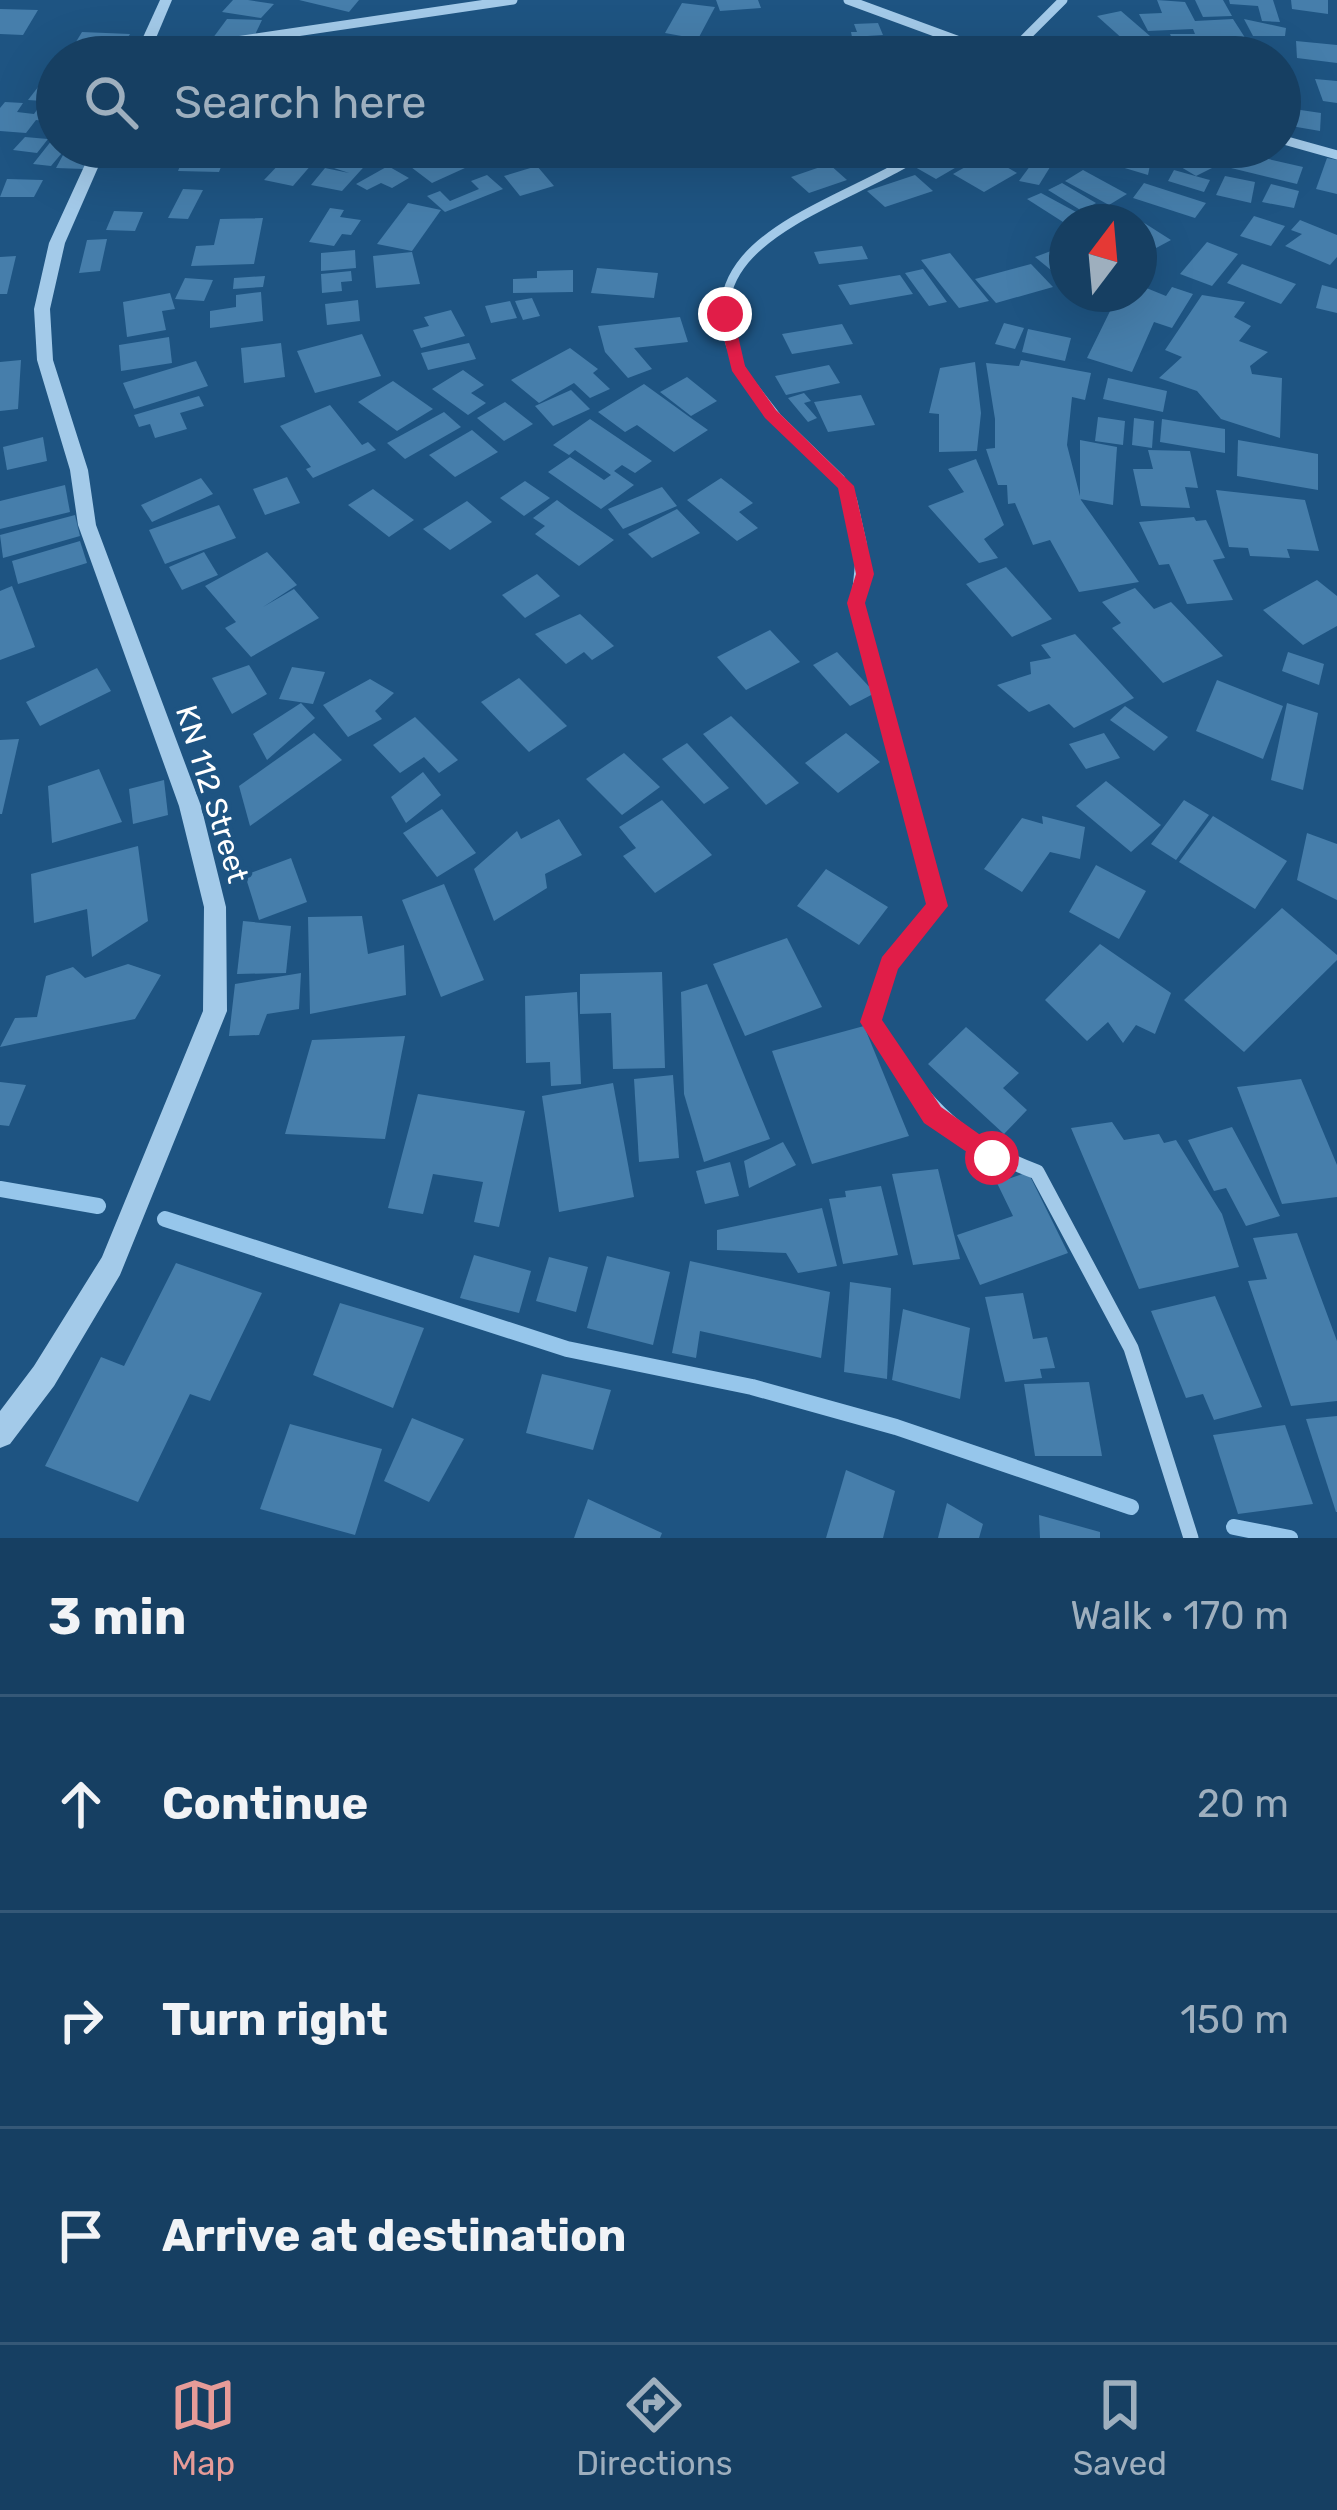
<!DOCTYPE html>
<meta charset="utf-8">
<style>
:root{--surface:#163f62;--page:#1f4668;--text:#f1f3f6;--muted:#9eafbe;--line:#355877;--accent:#e69b98}
body{margin:0;font-family:Rubik,sans-serif;background:var(--page);color:var(--text)}
.compass{position:absolute;left:1049px;top:204px;width:108px;height:108px;border-radius:50%;background:var(--surface);box-shadow:0 12px 48px #0002;rotate:16deg}
.stop{position:absolute;width:36px;height:36px;margin:-27px;border:9px solid #e11d48;border-radius:50%;background:#fff}
.stop.end{background:#e11d48;border-color:#fff;box-shadow:0 3px 12px #0008}
.list{margin:0;padding:0;list-style:none}
h2{display:flex;justify-content:space-between;align-items:center;height:156px;margin:0;padding:0 48px;font-size:51px}
h2 small{font-size:39px;font-weight:400;color:var(--muted)}
.list li{display:grid;grid-template-columns:78px 1fr auto;gap:36px;align-items:center;box-sizing:border-box;height:216px;padding:0 48px;border-top:3px solid var(--line)}
.list b{display:block;font-size:45px;white-space:nowrap}
.list em{font-size:39px;font-style:normal;color:var(--muted)}
.icon{flex:none;width:66px;height:66px;fill:none;stroke:currentColor;stroke-width:2;stroke-linecap:round;stroke-linejoin:round}
.map{position:relative;flex:none;width:1337px;height:1538px;overflow:hidden}
.search{position:absolute;background:var(--surface);box-shadow:0 12px 48px #0002;left:36px;right:36px;top:36px;height:132px;display:flex;align-items:center;gap:30px;box-sizing:border-box;padding:0 42px;border-radius:66px;color:var(--muted);font-size:45px}
.sheet{height:804px;background:var(--surface)}
nav{display:flex;justify-content:space-around;align-items:center;box-sizing:border-box;height:168px;border-top:3px solid var(--line);background:var(--surface);font-size:33px;color:var(--muted)}
nav a{display:grid;justify-items:center;gap:6px}
nav .on{color:var(--accent)}
.map>svg:first-child{display:block}
</style>
<div class="map">
<svg width="1337" height="1538" viewBox="0 0 1337 1538">
<rect width="100%" height="100%" fill="#1e5482"/>
<g fill="none" stroke-linecap="round" stroke-linejoin="round">
<!-- stream -->
<g stroke="#96c6eb" stroke-width="16">
<path d="M0 1189 98 1206"/>
<path d="M165 1219 567 1349 752 1387 896 1427 1131 1507"/>
<path d="M1234 1527 1290 1538"/>
</g>
</g>
<!-- building -->
<g fill="#467eab">
<path d="M233 0H248L274 4 261 18 222 12Z"/>
<path d="M299 0H359L349 12Z"/>
<path d="M716 0H758L761 8 720 11Z"/>
<path d="M1157 0 1185 2 1195 21 1233 19 1251 47H1247L1250 57H1220L1217 47 1176 48 1170 34H1195L1193 29 1148 31 1139 14 1162 13Z"/>
<path d="M1195 0H1223L1232 16 1203 17Z"/>
<path d="M1229 0H1273L1280 22 1262 21 1258 6 1230 4Z"/>
<path d="M1291 0H1328V14L1292 9Z"/>
<path d="M682 3 715 7 698 39 665 33Z"/>
<path d="M0 9 38 10 23 35 0 34Z"/>
<path d="M1121 11 1150 36 1125 41 1097 16Z"/>
<path d="M227 19 262 20 250 45 204 50Z"/>
<path d="M1244 19 1286 28 1285 36H1253Z"/>
<path d="M878 23 883 35 852 37 851 32H857L854 24Z"/>
<path d="M82 32 130 34 117 56 68 55Z"/>
<path d="M366 37 404 43 397 57 353 50Z"/>
<path d="M885 38 927 39 930 53 875 52 874 43 885 44Z"/>
<path d="M818 40 840 42 836 57 798 53 801 44 817 45Z"/>
<path d="M1117 40 1130 43 1138 57H1089L1081 41Z"/>
<path d="M1296 41 1337 45V63L1297 58Z"/>
<path d="M279 47 322 55 321 57H269Z"/>
<path d="M1315 79 1337 81V103L1323 101Z"/>
<path d="M42 82 57 83V102L28 100Z"/>
<path d="M5 102 23 103 17 112 34 114 41 104 57 105V113L51 122 36 120 26 133 0 131V108Z"/>
<path d="M1287 108 1321 113 1320 131 1285 125Z"/>
<path d="M25 137 48 139 37 153 13 150Z"/>
<path d="M52 140 57 147H67L51 166 33 164Z"/>
<path d="M71 147H93L84 169 56 168 63 155H83L66 153Z"/>
<path d="M188 147H229L219 172 178 171Z"/>
<path d="M299 147H332L322 160 293 155Z"/>
<path d="M420 147H511L432 183 407 164 430 154Z"/>
<path d="M672 147H712L716 151 665 166 653 153Z"/>
<path d="M725 147H778L783 153 738 164Z"/>
<path d="M950 147 972 158 936 179 915 167Z"/>
<path d="M1010 147H1017L1034 156 1016 166 996 154Z"/>
<path d="M1105 147 1151 160 1148 175 1098 160Z"/>
<path d="M1238 152 1303 167 1297 184 1231 168Z"/>
<path d="M345 154 371 159 342 191 311 185 325 168 349 173 334 168Z"/>
<path d="M1039 154 1055 159 1039 185 1019 181Z"/>
<path d="M986 155 1017 173 984 192 953 174Z"/>
<path d="M1205 155 1220 164 1196 176 1181 167Z"/>
<path d="M1327 158 1337 160V194L1316 189Z"/>
<path d="M284 159 312 164 293 186 264 180Z"/>
<path d="M829 164 847 180 809 193 791 177Z"/>
<path d="M388 166 409 178 392 188 381 183 367 190 356 184Z"/>
<path d="M537 166 554 186 520 196 504 176Z"/>
<path d="M1083 170 1127 194 1109 205 1065 181Z"/>
<path d="M1174 170 1206 179 1210 180 1204 192 1168 181Z"/>
<path d="M487 175 503 189 445 212 427 196 440 191 450 201 479 189 471 181Z"/>
<path d="M915 175 933 191 885 207 867 191Z"/>
<path d="M1225 176 1255 182 1251 203 1216 195Z"/>
<path d="M7 179 43 180 34 197H0Z"/>
<path d="M1062 183 1096 203 1082 211 1048 190Z"/>
<path d="M1144 183 1206 203 1195 218 1133 198Z"/>
<path d="M1271 184 1299 191 1294 208 1262 202Z"/>
<path d="M183 189 203 190 188 219 168 218Z"/>
<path d="M1041 193 1078 213 1063 222 1027 199Z"/>
<path d="M408 203 441 210 412 251 377 244Z"/>
<path d="M330 208 344 210 340 217 361 220 351 235 342 234 334 246 309 242Z"/>
<path d="M1104 209 1117 217 1127 212 1171 240 1145 254 1139 250V222H1105L1093 214Z"/>
<path d="M114 211 143 212 135 231 106 230Z"/>
<path d="M1254 216 1285 226 1271 246 1240 236Z"/>
<path d="M263 218 254 264 191 266 196 246 214 245 220 219Z"/>
<path d="M1300 220 1337 235V257L1330 265 1285 246 1302 234 1291 230Z"/>
<path d="M107 239 100 271 79 273 87 240Z"/>
<path d="M1207 242 1238 254 1212 286 1180 274Z"/>
<path d="M1067 245V277L1062 279 1035 257Z"/>
<path d="M862 246 868 259 819 264 814 252Z"/>
<path d="M355 250 356 268 321 271V253Z"/>
<path d="M412 252 420 284 376 288 373 256Z"/>
<path d="M950 253 989 301 959 308 921 260Z"/>
<path d="M16 256 7 294H0V257Z"/>
<path d="M1031 264 1053 287 996 303 975 279Z"/>
<path d="M1242 264 1296 284 1281 304 1227 283Z"/>
<path d="M597 268 658 273 654 298 591 293Z"/>
<path d="M923 269 947 302 929 306 905 273Z"/>
<path d="M573 270V292L513 293V279L537 278V271Z"/>
<path d="M351 271 352 281 341 282 342 291 322 293 321 274Z"/>
<path d="M900 275 913 294 850 305 838 285Z"/>
<path d="M265 276 263 287 233 289 234 278Z"/>
<path d="M185 278 213 280 204 301 175 299Z"/>
<path d="M1322 285 1337 289V313L1316 308Z"/>
<path d="M1144 287 1166 296 1172 287 1193 294 1172 328 1154 322 1132 372 1087 358 1114 303 1127 306Z"/>
<path d="M261 292 263 321 210 328V311L236 307V295Z"/>
<path d="M170 293 175 309 162 311 166 330 127 337 123 302Z"/>
<path d="M1202 295 1245 302 1234 317 1251 326 1239 341 1268 352 1250 366 1252 374 1282 378 1280 438 1221 419 1197 391 1159 378 1182 357 1165 350Z"/>
<path d="M532 298 540 316 523 320 515 301Z"/>
<path d="M358 300 360 321 327 325 325 304Z"/>
<path d="M510 301 517 318 491 323 485 306Z"/>
<path d="M451 310 465 336 421 348 413 330 429 326 424 317Z"/>
<path d="M680 317 688 342 634 348 652 369 628 378 605 352 598 326Z"/>
<path d="M1004 323 1024 328 1015 349 995 344Z"/>
<path d="M842 324 853 344 792 354 782 334Z"/>
<path d="M1028 329 1071 338 1065 361 1022 352Z"/>
<path d="M362 334 381 376 315 393 297 351Z"/>
<path d="M169 337 172 363 121 371 119 345Z"/>
<path d="M281 343 285 377 244 383 241 348Z"/>
<path d="M469 343 476 359 428 370 421 353Z"/>
<path d="M570 348 598 369 593 373 610 389 590 398 574 383 539 403 511 380Z"/>
<path d="M21 360 18 409 0 411V362Z"/>
<path d="M1021 360 1091 373 1085 400 1072 397 1067 445 1081 500 1139 582 1079 592 1050 540 1033 545 1015 503 1008 504 1007 485H998L986 449 995 448V419L986 363 1019 366Z"/>
<path d="M196 361 208 386 134 409 123 383Z"/>
<path d="M975 362 981 413 977 451 939 452V414L929 413 940 368Z"/>
<path d="M829 365 840 383 786 395 775 376Z"/>
<path d="M463 370 484 385 471 393 486 403 468 415 432 389Z"/>
<path d="M687 377 717 401 691 416 660 392Z"/>
<path d="M1108 378 1167 391 1163 412 1103 399Z"/>
<path d="M393 381 433 409 397 431 358 402Z"/>
<path d="M644 384 691 418 708 430 674 452 637 425 625 432 598 412Z"/>
<path d="M571 390 590 409 553 426 535 406Z"/>
<path d="M804 393 811 401 804 403 817 418 808 422 788 398Z"/>
<path d="M861 395 875 425 828 432 814 402Z"/>
<path d="M199 396 204 406 180 413 187 429 155 438 150 424 139 427 134 415Z"/>
<path d="M505 402 533 424 504 441 477 418Z"/>
<path d="M330 405 362 445 368 442 376 450 313 478 306 469 311 467 280 426Z"/>
<path d="M444 412 461 427 405 459 387 443Z"/>
<path d="M1098 417 1125 421 1123 445 1095 441Z"/>
<path d="M1134 418 1154 421 1152 448 1132 445Z"/>
<path d="M590 419 652 461 635 473 622 465 614 471 634 485 601 509 548 472 570 457 604 480 611 475 575 450 569 455 553 445Z"/>
<path d="M1162 419 1225 429V453L1160 442Z"/>
<path d="M472 430 498 452 455 477 429 455Z"/>
<path d="M43 437 47 461 7 470 3 447Z"/>
<path d="M1080 440 1117 447 1113 505 1080 499Z"/>
<path d="M1238 440 1318 454V490L1237 476Z"/>
<path d="M1148 450 1190 451 1198 488 1185 487 1190 508 1141 506 1133 469H1153Z"/>
<path d="M976 459 1004 525 984 539 998 558 979 563 928 506 964 492 948 469Z"/>
<path d="M287 477 300 503 265 515 253 489Z"/>
<path d="M201 478 213 494 152 522 141 505Z"/>
<path d="M721 478 753 503 739 512 758 528 737 541 687 500Z"/>
<path d="M525 481 550 498 524 516 500 498Z"/>
<path d="M65 485 70 512 0 529V501Z"/>
<path d="M662 487 677 506 623 529 608 509Z"/>
<path d="M373 489 414 520 389 537 348 505Z"/>
<path d="M1216 490 1305 500 1319 551 1287 549 1290 558 1250 556 1248 548 1229 547Z"/>
<path d="M557 500 569 509 614 540 579 566 535 534 545 526 533 518Z"/>
<path d="M467 501 492 522 450 550 423 529Z"/>
<path d="M219 505 236 538 165 564 149 530Z"/>
<path d="M677 509 700 533 652 558 628 534Z"/>
<path d="M75 515 80 536 3 558 0 535Z"/>
<path d="M1194 517 1196 521 1206 520 1225 558 1213 560 1233 600 1187 604 1169 564 1159 565 1139 522Z"/>
<path d="M80 541 87 563 18 584 12 561Z"/>
<path d="M204 552 218 575 182 590 169 567Z"/>
<path d="M267 552 297 585 263 607 294 589 319 618 251 657 225 628 236 622 205 586Z"/>
<path d="M1006 567 1052 619 1012 637 966 584Z"/>
<path d="M537 574 560 596 525 618 502 595Z"/>
<path d="M1317 580 1337 596V626L1303 645 1263 610Z"/>
<path d="M12 586 35 647 0 660V591Z"/>
<path d="M1135 588 1154 609 1171 602 1223 656 1163 683 1112 628 1121 623 1102 602Z"/>
<path d="M580 614 614 646 592 660 584 652 566 664 535 634Z"/>
<path d="M770 630 800 662 746 690 717 657Z"/>
<path d="M1075 634 1134 698 1074 728 1049 704 1029 712 997 685 1031 674 1030 662 1051 658 1041 645Z"/>
<path d="M837 652 875 693 850 706 813 665Z"/>
<path d="M1288 652 1324 664 1319 685 1282 671Z"/>
<path d="M249 665 267 694 232 714 212 678Z"/>
<path d="M292 667 325 672 313 704 279 699Z"/>
<path d="M97 668 111 691 40 726 26 702Z"/>
<path d="M519 678 567 726 529 752 481 702Z"/>
<path d="M370 679 394 693 375 711 382 719 348 737 323 705Z"/>
<path d="M1217 680 1283 706 1263 759 1196 731Z"/>
<path d="M301 703 315 718 267 760 253 734Z"/>
<path d="M1287 703 1318 713 1303 790 1271 780Z"/>
<path d="M1125 706 1168 737 1154 751 1110 720Z"/>
<path d="M731 716 799 783 766 805 703 734Z"/>
<path d="M415 717 458 760 439 773 424 757 400 773 373 745Z"/>
<path d="M314 733 342 760 250 826 239 786Z"/>
<path d="M846 733 880 762 838 793 805 763Z"/>
<path d="M1104 733 1120 758 1086 769 1069 744Z"/>
<path d="M19 739 2 814H0V740Z"/>
<path d="M687 743 729 788 704 804 662 759Z"/>
<path d="M624 753 660 787 622 815 586 779Z"/>
<path d="M99 769 122 822 52 843 48 786Z"/>
<path d="M423 772 441 795 406 823 391 797Z"/>
<path d="M164 780 168 815 133 824 129 789Z"/>
<path d="M1106 781 1161 825 1131 852 1076 806Z"/>
<path d="M662 800 712 855 655 893 623 856 636 848 619 827Z"/>
<path d="M1184 800 1209 815 1176 860 1151 844Z"/>
<path d="M442 809 476 853 437 877 403 833Z"/>
<path d="M1042 816 1085 827 1080 859 1050 852 1022 892 984 869 1022 818 1043 824Z"/>
<path d="M1213 816 1287 861 1255 909 1179 862Z"/>
<path d="M559 819 582 855 545 874 547 888 494 921 474 869 517 831 521 839Z"/>
<path d="M1307 833 1337 844V900L1297 880Z"/>
<path d="M138 846 148 921 92 957 87 909 34 923 31 874Z"/>
<path d="M291 858 307 902 259 920 245 875Z"/>
<path d="M1096 865 1146 891 1119 939 1069 912Z"/>
<path d="M826 869 888 907 859 945 797 906Z"/>
<path d="M444 884 484 980 441 997 402 900Z"/>
<path d="M1282 908 1337 955V960L1244 1052 1184 1000Z"/>
<path d="M362 916 368 954 404 945 406 995 310 1014 308 917Z"/>
<path d="M243 921 291 926 286 973 237 974Z"/>
<path d="M787 938 822 1007 745 1036 713 964Z"/>
<path d="M1100 944 1171 993 1155 1034 1136 1025 1123 1043 1108 1022 1087 1041 1045 1000Z"/>
<path d="M128 964 161 975 135 1019 0 1047 15 1018 37 1017 46 976 73 967 85 978Z"/>
<path d="M662 972 665 1068 613 1069 611 1013 580 1014V974Z"/>
<path d="M301 973 299 1009 267 1014 259 1035 229 1036 235 984Z"/>
<path d="M707 984 770 1139 704 1162 684 1094 681 992Z"/>
<path d="M577 992 581 1084 551 1086 550 1062 526 1063 525 996Z"/>
<path d="M864 1026 909 1136 812 1164 772 1051Z"/>
<path d="M966 1027 1019 1073 1003 1088 1027 1110 1004 1134 928 1064Z"/>
<path d="M405 1036 385 1139 285 1134 312 1040Z"/>
<path d="M673 1075 679 1158 639 1162 634 1079Z"/>
<path d="M1301 1079 1337 1165V1197L1282 1204 1237 1087Z"/>
<path d="M0 1082 26 1085 9 1126 0 1125Z"/>
<path d="M613 1083 634 1197 559 1212 542 1096Z"/>
<path d="M418 1094 525 1111 499 1227 474 1222 483 1182 433 1174 423 1214 388 1208Z"/>
<path d="M1112 1122 1124 1140 1159 1134 1164 1143 1176 1140 1222 1214 1239 1267 1139 1289 1071 1128Z"/>
<path d="M1232 1127 1280 1216 1246 1226 1226 1188 1214 1191 1188 1140Z"/>
<path d="M783 1142 796 1165 749 1188 744 1161Z"/>
<path d="M730 1162 739 1196 705 1204 696 1171Z"/>
<path d="M938 1169 960 1259 913 1265 892 1174Z"/>
<path d="M1028 1172 1068 1253 980 1285 957 1235 1013 1216 997 1183Z"/>
<path d="M881 1186 898 1255 843 1264 829 1199 846 1197 845 1191Z"/>
<path d="M822 1208 837 1266 798 1273 786 1253 717 1250V1230Z"/>
<path d="M1297 1233 1337 1341V1401L1291 1406 1248 1281 1267 1279 1253 1238Z"/>
<path d="M474 1255 531 1271 519 1313 460 1298Z"/>
<path d="M607 1256 670 1272 653 1345 587 1328Z"/>
<path d="M549 1257 588 1267 576 1312 536 1301Z"/>
<path d="M690 1261 830 1292 821 1358 700 1331 696 1358 672 1353Z"/>
<path d="M176 1263 262 1293 210 1401 190 1394 138 1502 45 1466 101 1357 124 1366Z"/>
<path d="M850 1282 891 1288 887 1379 844 1372Z"/>
<path d="M1023 1293 1033 1339 1047 1337 1055 1368 1040 1369 1042 1378 1005 1382 985 1297Z"/>
<path d="M1215 1296 1262 1407 1214 1420 1203 1394 1186 1398 1151 1311Z"/>
<path d="M340 1303 424 1328 393 1408 313 1375Z"/>
<path d="M903 1309 970 1328 960 1399 892 1380Z"/>
<path d="M542 1374 611 1390 593 1450 526 1433Z"/>
<path d="M1089 1382 1102 1456H1035L1024 1384Z"/>
<path d="M1337 1416V1512H1336L1306 1419Z"/>
<path d="M412 1418 464 1439 429 1502 384 1481Z"/>
<path d="M290 1424 382 1449 355 1535 260 1509Z"/>
<path d="M1285 1425 1313 1504 1238 1514 1213 1435Z"/>
<path d="M846 1470 895 1491 883 1538H826Z"/>
<path d="M588 1499 662 1533 660 1538H574Z"/>
<path d="M947 1503 983 1524 979 1538H938Z"/>
<path d="M1039 1515 1100 1532V1538H1040Z"/>
</g>
<g fill="none" stroke-linecap="round" stroke-linejoin="round">
<!-- minor-far2 -->
<g stroke="#a3cae9" stroke-width="9">
<path d="M848 0 1003 57"/>
<path d="M141 55 513 0"/>
<path d="M1008 55 1063 0"/>
<path d="M1280 139 1337 155"/>
<path d="M748 381C658 237 851 207 930 147"/>
</g>
<!-- minor-far1 -->
<path stroke="#a3cae9" stroke-width="10" d="M746 378 777 418 840 479 852 500 862 545 856 603 930 881"/>
<!-- minor -->
<path stroke="#a3cae9" stroke-width="15" d="M929 878 937 906 889 964 871 1022C920 1097 950 1140 1037 1172L1131 1348 1191 1538"/>
<!-- tertiary -->
<g fill="#a3cae9" fill-rule="evenodd">
<path d="M160 0H172L148 57H134Z"/>
<path d="M93 147H107L65 243 50 309 53 360 88 470 96 525 201 806 226 907 227 1011 120 1275 54 1386 10 1444 0 1448V1411L34 1366 102 1257 203 1011 204 907 179 806 78 525 70 470 37 360 34 309 49 243Z"/>
</g>
</g>
<!-- route -->
<path fill="#e11d48" d="M725 310 733 314 745 366 776 410 854 486 874 574 865 603 948 906 898 969 882 1020 941 1107 1000 1149V1166L992 1169 924 1123 860 1022 882 957 926 904 847 603 856 574 838 488 765 418 732 371 718 314Z"/>
<g text-anchor="middle" stroke-width="9" stroke-linejoin="round" paint-order="stroke">
<!-- street labels -->
<g font-size="30" fill="#fff" stroke="#1e5482">
<text transform="translate(212 794) rotate(73)" y="10">KN 112 Street</text>
</g>
</g>
</svg>
<svg class="compass" viewBox="-18 -18 36 36"><path d="M0-13l5 13h-10z" fill="#e53935"/><path d="M0 13l5-13h-10z" fill="#9eafbe"/></svg>
<div class="stop" style="left:992px;top:1158px"></div>
<div class="stop end" style="left:725px;top:314px"></div>
<div class="search"><svg class="icon" aria-label="search" viewBox="0 0 24 24"><circle cx="10" cy="10" r="6"/><path d="M15 15l6 6"/></svg>Search here</div>
</div>
<section class="sheet">
<h2>3 min<small>Walk · 170 m</small></h2>
<ul class="list">
<li><svg class="icon" aria-label="ahead" viewBox="0 0 24 24"><path d="M12 20V5M6 11l6-6 6 6"/></svg><div><b>Continue</b></div><em>20 m</em></li>
<li><svg class="icon" aria-label="right" viewBox="0 0 24 24"><path d="M7 20v-9h11M14 6l5 5-5 5"/></svg><div><b>Turn right</b></div><em>150 m</em></li>
<li><svg class="icon" aria-label="arrive" viewBox="0 0 24 24"><path d="M6 21V4h12l-3 4 3 4H6"/></svg><div><b>Arrive at destination</b></div></li>
</ul>
</section>
<nav>
<a class="on"><svg class="icon" aria-label="map" viewBox="0 0 24 24"><path d="M3 6l6-2 6 2 6-2v14l-6 2-6-2-6 2zM9 4v14M15 6v14"/></svg>Map</a>
<a><svg class="icon" aria-label="directions" viewBox="0 0 24 24"><path d="M12 3l9 9-9 9-9-9zM9 14v-3h6M13 9l2 2-2 2"/></svg>Directions</a>
<a><svg class="icon" aria-label="saved" viewBox="0 0 24 24"><path d="M7 4h10v16l-5-4-5 4z"/></svg>Saved</a>
</nav>
